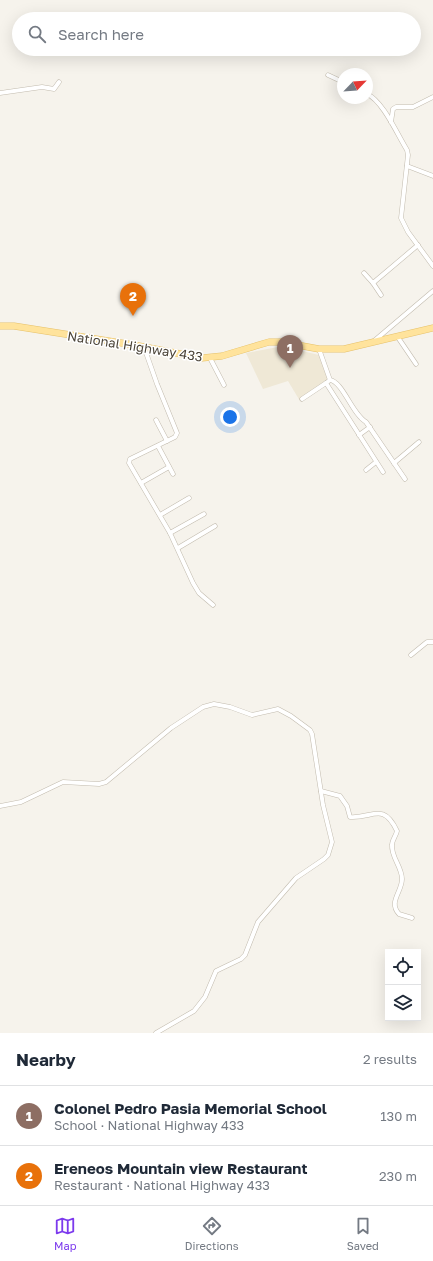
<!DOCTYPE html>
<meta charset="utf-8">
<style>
:root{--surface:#fff;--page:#f6f6f7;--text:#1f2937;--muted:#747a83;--line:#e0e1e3;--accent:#7c3aed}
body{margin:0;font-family:"Golos Text",sans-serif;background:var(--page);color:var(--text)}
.controls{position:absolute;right:12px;bottom:12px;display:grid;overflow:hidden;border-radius:0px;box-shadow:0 4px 16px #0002}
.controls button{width:36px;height:36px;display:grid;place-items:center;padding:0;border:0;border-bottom:1px solid var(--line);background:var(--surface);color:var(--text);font:20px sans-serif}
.compass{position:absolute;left:337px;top:68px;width:36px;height:36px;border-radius:50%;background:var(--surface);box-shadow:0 4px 16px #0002;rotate:65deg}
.you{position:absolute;left:230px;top:417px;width:14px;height:14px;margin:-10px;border:3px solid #fff;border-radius:50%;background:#1a73e8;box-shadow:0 0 0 6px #1a73e833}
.badge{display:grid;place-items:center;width:26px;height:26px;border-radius:50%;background:var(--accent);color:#fff;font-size:13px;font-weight:700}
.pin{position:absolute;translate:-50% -33px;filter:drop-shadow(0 1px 2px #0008)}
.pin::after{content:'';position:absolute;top:21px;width:14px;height:12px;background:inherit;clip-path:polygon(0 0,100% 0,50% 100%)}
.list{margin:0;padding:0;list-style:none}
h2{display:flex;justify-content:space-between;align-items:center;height:52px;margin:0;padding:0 16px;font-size:17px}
h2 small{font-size:13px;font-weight:400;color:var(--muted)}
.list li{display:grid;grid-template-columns:26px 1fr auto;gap:12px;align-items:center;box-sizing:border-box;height:60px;padding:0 16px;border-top:1px solid var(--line)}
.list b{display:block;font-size:15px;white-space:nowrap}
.list p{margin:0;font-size:13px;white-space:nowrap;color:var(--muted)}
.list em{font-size:13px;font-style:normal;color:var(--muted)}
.icon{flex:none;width:22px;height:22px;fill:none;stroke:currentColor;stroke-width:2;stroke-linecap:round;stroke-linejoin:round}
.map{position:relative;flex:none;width:433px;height:1033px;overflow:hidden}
.search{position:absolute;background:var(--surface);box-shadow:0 4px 16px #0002;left:12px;right:12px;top:12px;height:44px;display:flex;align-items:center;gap:10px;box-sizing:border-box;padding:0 14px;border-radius:22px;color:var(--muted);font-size:15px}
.sheet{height:172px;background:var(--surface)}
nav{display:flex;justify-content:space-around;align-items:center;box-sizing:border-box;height:56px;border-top:1px solid var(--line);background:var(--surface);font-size:11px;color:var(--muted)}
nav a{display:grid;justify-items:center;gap:2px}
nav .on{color:var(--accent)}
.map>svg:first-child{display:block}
</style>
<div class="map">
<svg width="433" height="1033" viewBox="0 0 433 1033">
<rect width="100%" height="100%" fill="#f6f3ec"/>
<!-- education -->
<path fill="#efe8d6" d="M278 347 290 348 323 356 330 381 300 401 288 381 263 389 246 353Z"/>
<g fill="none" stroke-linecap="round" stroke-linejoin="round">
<!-- minor casing -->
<g stroke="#c2bbae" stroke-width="5">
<g id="minor">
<path d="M328 75 343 82"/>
<path d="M0 93 42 87 54 89 59 82"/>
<path d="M367 94C383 101 397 134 407 150L408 155 401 218 408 232 433 266"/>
<path d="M391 122 393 109 396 107H413L433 97"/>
<path d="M407 166 433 176"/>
<path d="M364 273 373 283 418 245"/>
<path d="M373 283 381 295"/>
<path d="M397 336 416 364"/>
<path d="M374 341 433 291"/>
<path d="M144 347 157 384 177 433 175 437 130 459 129 463 170 533 193 583 199 593 213 605"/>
<path d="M319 349 330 380C343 382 352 414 366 422L394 463 419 442"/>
<path d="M210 358 224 385"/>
<path d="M330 380 326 383 383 472"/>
<path d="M302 399 326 383"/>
<path d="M156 420 167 441"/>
<path d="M359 435 370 427"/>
<path d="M158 446 173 474"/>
<path d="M394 463 405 479"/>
<path d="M366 470 376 462"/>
<path d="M141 483 169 467"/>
<path d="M160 515 189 498"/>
<path d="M170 533 204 514"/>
<path d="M178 548 215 526"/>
<path d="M411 655 427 642H433"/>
<path d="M321 791 340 796 347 806 350 817C372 819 383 801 397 831 396 836 392 840 392 845 391 857 402 867 402 879 402 892 388 902 399 914L412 918"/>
<path d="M0 806 21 802 63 782 99 784 106 782 171 728 203 707 214 704 230 707 252 715 278 709 291 716 310 730 312 734 323 805 332 842 328 855 324 859 296 878 258 922 245 955 241 959 216 971 205 997 194 1011 156 1033"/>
</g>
</g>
<!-- primary casing -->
<g stroke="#e6c16a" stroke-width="7">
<path id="primary" d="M0 326H14L134 345 202 358 222 356 269 342H281L319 349H344L433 328"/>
</g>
<!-- minor -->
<use href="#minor" stroke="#fff" stroke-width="4"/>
<!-- primary -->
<use href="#primary" stroke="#ffe39c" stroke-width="6"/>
</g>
<g text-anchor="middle" stroke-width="3" stroke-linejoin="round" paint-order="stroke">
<!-- street labels -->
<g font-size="13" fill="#4b4439" stroke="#fff">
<text transform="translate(135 346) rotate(9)" y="5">National Highway 433</text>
</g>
</g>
</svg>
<div class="controls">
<button><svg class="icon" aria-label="locate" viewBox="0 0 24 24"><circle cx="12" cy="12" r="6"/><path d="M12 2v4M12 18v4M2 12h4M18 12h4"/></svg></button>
<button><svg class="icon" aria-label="layers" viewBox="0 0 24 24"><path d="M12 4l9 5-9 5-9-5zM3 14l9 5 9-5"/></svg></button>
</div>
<svg class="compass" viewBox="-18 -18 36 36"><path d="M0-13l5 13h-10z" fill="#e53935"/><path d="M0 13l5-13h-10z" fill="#747a83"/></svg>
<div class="you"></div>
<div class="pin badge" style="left:290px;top:368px;background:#8d6e63">1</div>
<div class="pin badge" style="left:133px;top:316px;background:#e8710a">2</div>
<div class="search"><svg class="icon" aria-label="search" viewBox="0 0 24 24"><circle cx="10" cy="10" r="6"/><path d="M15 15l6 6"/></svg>Search here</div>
</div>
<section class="sheet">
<h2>Nearby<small>2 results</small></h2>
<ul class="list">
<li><span class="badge" style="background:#8d6e63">1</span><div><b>Colonel Pedro Pasia Memorial School</b><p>School · National Highway 433</p></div><em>130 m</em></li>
<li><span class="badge" style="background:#e8710a">2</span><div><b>Ereneos Mountain view Restaurant</b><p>Restaurant · National Highway 433</p></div><em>230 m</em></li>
</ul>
</section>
<nav>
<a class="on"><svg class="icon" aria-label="map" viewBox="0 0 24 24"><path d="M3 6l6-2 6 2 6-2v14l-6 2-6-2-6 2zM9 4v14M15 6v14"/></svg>Map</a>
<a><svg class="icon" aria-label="directions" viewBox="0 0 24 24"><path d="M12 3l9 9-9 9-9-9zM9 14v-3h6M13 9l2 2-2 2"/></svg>Directions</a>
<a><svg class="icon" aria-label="saved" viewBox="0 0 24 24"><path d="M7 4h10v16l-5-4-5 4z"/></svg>Saved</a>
</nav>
